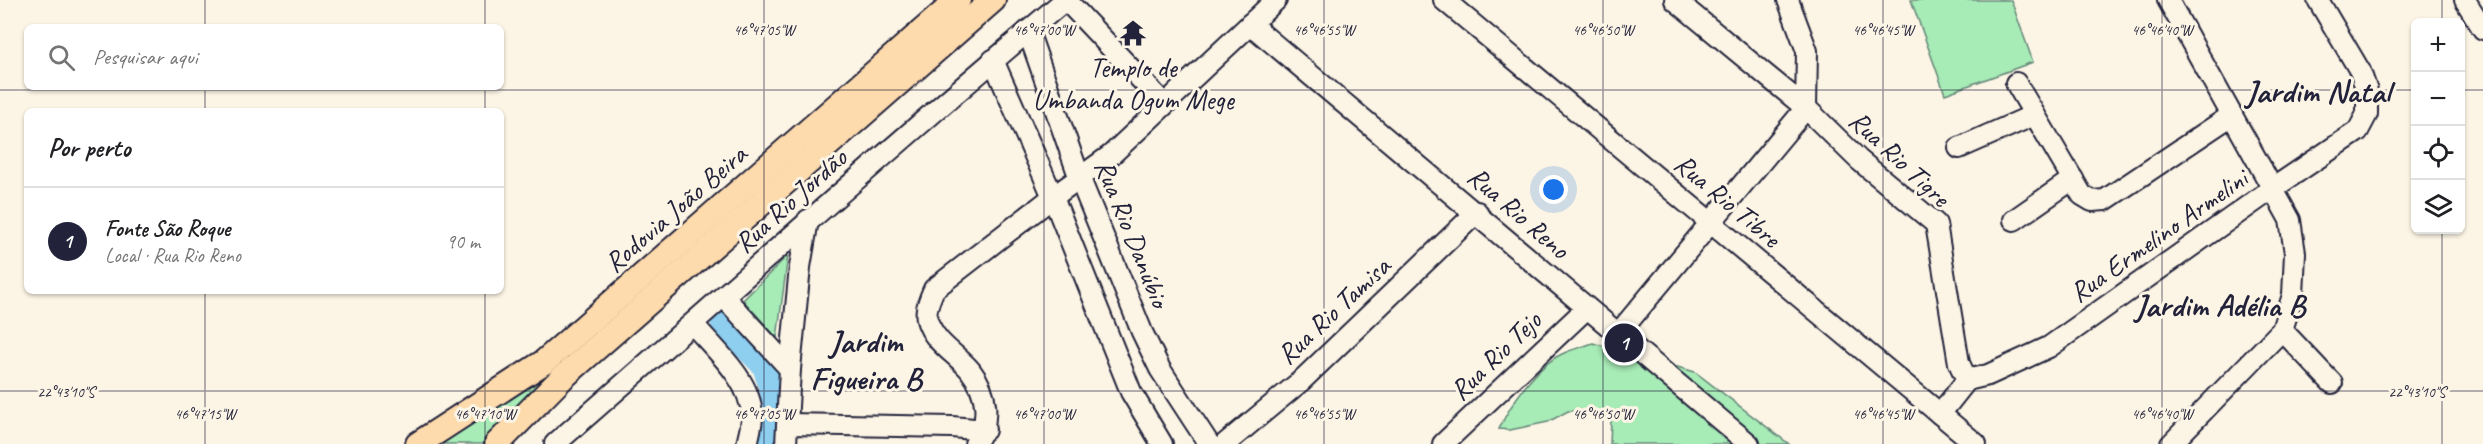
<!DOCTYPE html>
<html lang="pt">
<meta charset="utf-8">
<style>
:root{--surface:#fff;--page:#f2f2f2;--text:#202124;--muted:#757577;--line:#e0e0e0;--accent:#22223b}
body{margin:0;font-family:Caveat,sans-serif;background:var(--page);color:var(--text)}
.controls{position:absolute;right:18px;top:18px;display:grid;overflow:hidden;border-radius:9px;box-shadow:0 2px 4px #0004}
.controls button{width:54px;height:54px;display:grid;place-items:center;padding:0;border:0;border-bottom:2px solid var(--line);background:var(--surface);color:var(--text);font:30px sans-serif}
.you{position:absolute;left:1554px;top:190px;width:21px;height:21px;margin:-15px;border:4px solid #fff;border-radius:50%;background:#1a73e8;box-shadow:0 0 0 9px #1a73e833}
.badge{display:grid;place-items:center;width:39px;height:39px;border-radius:50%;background:var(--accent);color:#fff;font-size:20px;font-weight:700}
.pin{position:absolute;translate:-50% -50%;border:3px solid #fff;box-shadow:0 2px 6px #0006}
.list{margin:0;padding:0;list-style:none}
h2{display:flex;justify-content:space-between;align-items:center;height:78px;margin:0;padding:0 24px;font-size:26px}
h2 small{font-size:20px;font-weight:400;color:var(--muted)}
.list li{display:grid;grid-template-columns:39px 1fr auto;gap:18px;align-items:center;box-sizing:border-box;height:108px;padding:0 24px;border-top:2px solid var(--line)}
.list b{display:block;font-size:22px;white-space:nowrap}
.list p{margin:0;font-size:20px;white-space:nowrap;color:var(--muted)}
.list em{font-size:20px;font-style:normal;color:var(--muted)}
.icon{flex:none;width:33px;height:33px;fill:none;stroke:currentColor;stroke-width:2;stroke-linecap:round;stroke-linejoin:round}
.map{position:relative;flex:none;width:2483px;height:444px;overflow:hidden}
.search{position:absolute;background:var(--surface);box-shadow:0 2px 4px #0004;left:24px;top:24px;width:480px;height:66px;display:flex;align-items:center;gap:15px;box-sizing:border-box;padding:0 21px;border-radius:9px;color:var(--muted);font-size:22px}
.panel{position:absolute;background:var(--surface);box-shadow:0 2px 4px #0004;left:24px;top:108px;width:480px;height:186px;border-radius:9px}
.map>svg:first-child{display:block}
</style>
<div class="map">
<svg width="2483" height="444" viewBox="0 0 2483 444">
<rect width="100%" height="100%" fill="#fcf5e5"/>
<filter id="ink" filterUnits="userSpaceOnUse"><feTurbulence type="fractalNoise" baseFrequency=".0167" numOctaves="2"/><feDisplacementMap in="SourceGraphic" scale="12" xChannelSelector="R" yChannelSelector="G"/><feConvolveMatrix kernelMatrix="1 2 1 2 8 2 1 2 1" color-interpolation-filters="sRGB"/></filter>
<g filter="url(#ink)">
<!-- green -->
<g fill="#a7ebb6" stroke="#648678" stroke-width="1.5">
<path d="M1911 0H2011L2033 62 1945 94Z"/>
<path d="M788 255 777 338 743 300Z"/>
<path d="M1593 343 1695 372 1789 444H1610L1611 419 1591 411H1568L1548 422 1510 430 1499 429C1510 405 1536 366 1562 354 1571 349 1583 347 1593 343Z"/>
<path d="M552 372 484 444H439Z"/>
</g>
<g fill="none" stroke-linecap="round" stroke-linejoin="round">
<!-- river -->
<path stroke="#8eceef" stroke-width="24" d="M723 324 764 366 773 395 769 444"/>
<!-- minor casing -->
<g stroke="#22223b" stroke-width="24">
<g id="minor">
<path d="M1066 0 1164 104"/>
<path d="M1444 0 1976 444"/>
<path d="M1675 0 1806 108 1859 160 1936 224 1959 363 1967 380 1940 414"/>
<path d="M2168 0 2290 220 2295 253 2293 295 2282 330 2171 444"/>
<path d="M2465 0 2483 29"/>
<path d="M1250 24 1749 444"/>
<path d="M1028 31 1080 179 1142 332 1160 369 1209 444"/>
<path d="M993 60 1053 197 1131 392 1162 444"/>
<path d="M2016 83 2082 195 2092 201 2105 200 2232 115"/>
<path d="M1959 148 2034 115"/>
<path d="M2014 220 2073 179"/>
<path d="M724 297 790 369"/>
<path d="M693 324C715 350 751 380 752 416 752 425 749 435 747 444"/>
<path d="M2282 330 2332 383"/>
<path d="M1618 334 1806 108 1807 51 1788 0"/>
<path d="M1967 380 1988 375 2049 347 2272 189 2358 131 2367 114V91L2360 71 2318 0"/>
<path d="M789 424 952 427 985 430"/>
<path d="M555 444C725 296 892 145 1065 0"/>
<path d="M786 444 790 369 800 267 808 220"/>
<path d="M975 444C991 421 988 393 970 370 957 355 937 344 929 325 923 313 929 301 934 289L1053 197 1111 155 1276 0"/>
<path d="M1225 444 1301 381 1477 212"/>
<path d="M1443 444 1587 308"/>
</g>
</g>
<!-- major casing -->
<g stroke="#22223b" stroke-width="28">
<g id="major">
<path d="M418 444 544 362 958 0"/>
<path d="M497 444 562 378 993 0"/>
</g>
</g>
<!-- minor -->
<use href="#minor" stroke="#fcf5e5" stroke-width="20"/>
<!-- major -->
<use href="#major" stroke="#fedbac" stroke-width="24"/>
</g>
</g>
<!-- ticks -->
<path fill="none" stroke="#22223b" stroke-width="1.5" stroke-opacity="0.45" d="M205 0V27M485 0V27M764 0V444M1044 0V444M1324 0V444M1603 0V444M1883 0V444M2162 0V444M2442 0V22M205 87V111M485 87V111M0 90H2416M2460 90H2483M2442 230V444M205 291V444M485 291V444M0 391H2483"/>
<!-- icons -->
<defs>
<g id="temple-bare" transform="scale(2.07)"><path d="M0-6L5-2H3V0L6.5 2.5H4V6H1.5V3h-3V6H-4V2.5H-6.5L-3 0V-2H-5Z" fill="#22223b" stroke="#fcf5e5" stroke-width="2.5" paint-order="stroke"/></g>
</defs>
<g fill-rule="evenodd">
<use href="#temple-bare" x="1133" y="33"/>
</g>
<g text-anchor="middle" stroke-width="6" stroke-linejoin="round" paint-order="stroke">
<!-- poi labels -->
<g font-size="28" fill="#22223b" stroke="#fcf5e5">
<text x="1133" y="77">Templo de<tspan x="1133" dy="32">Umbanda Ogum Mege</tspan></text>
</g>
<!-- street labels -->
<g font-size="28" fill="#22223b" stroke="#fcf5e5">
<text transform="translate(1900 158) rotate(43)" y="10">Rua Rio Tigre</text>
<text transform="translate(790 200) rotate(-42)" y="10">Rua Rio Jordão</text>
<text transform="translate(1728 200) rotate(40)" y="10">Rua Rio Tibre</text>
<text transform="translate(675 208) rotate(-41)" y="10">Rodovia João Beira</text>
<text transform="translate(1519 212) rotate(41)" y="10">Rua Rio Reno</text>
<text transform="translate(1133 233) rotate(68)" y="10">Rua Rio Danúbio</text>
<text transform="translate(2158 235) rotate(-35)" y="10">Rua Ermelino Armelini</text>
<text transform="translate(1333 310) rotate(-43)" y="10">Rua Rio Tamisa</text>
<text transform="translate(1495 355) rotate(-44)" y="10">Rua Rio Tejo</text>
</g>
<!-- quarter labels -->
<g font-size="32" font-weight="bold" fill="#22223b" stroke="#fcf5e5">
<text x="2318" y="102">Jardim Natal</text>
<text x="2220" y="316">Jardim Adélia B</text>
<text x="866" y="352">Jardim<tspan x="866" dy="37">Figueira B</tspan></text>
</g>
</g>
<g font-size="15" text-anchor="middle" fill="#22223b" stroke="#fcf5e5" stroke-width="6" stroke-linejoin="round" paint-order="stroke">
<text x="764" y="35">46°47'05"W</text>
<text x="1044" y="35">46°47'00"W</text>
<text x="1324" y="35">46°46'55"W</text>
<text x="1603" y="35">46°46'50"W</text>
<text x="1883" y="35">46°46'45"W</text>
<text x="2162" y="35">46°46'40"W</text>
<text x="66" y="397">22°43'10"S</text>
<text x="2417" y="397">22°43'10"S</text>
<text x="205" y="419">46°47'15"W</text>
<text x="485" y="419">46°47'10"W</text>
<text x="764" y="419">46°47'05"W</text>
<text x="1044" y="419">46°47'00"W</text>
<text x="1324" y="419">46°46'55"W</text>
<text x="1603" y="419">46°46'50"W</text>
<text x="1883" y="419">46°46'45"W</text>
<text x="2162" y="419">46°46'40"W</text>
</g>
</svg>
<div class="controls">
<button>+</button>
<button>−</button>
<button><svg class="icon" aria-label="locate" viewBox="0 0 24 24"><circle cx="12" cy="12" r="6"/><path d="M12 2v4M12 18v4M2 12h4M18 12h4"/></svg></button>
<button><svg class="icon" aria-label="layers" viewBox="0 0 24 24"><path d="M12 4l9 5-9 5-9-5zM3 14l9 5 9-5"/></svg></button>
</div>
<div class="you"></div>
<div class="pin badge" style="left:1624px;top:343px">1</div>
<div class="search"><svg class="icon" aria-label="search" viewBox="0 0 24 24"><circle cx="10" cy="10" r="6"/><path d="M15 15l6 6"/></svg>Pesquisar aqui</div>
<section class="panel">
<h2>Por perto<small></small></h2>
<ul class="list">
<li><span class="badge">1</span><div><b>Fonte São Roque</b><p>Local · Rua Rio Reno</p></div><em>90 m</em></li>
</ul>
</section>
</div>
